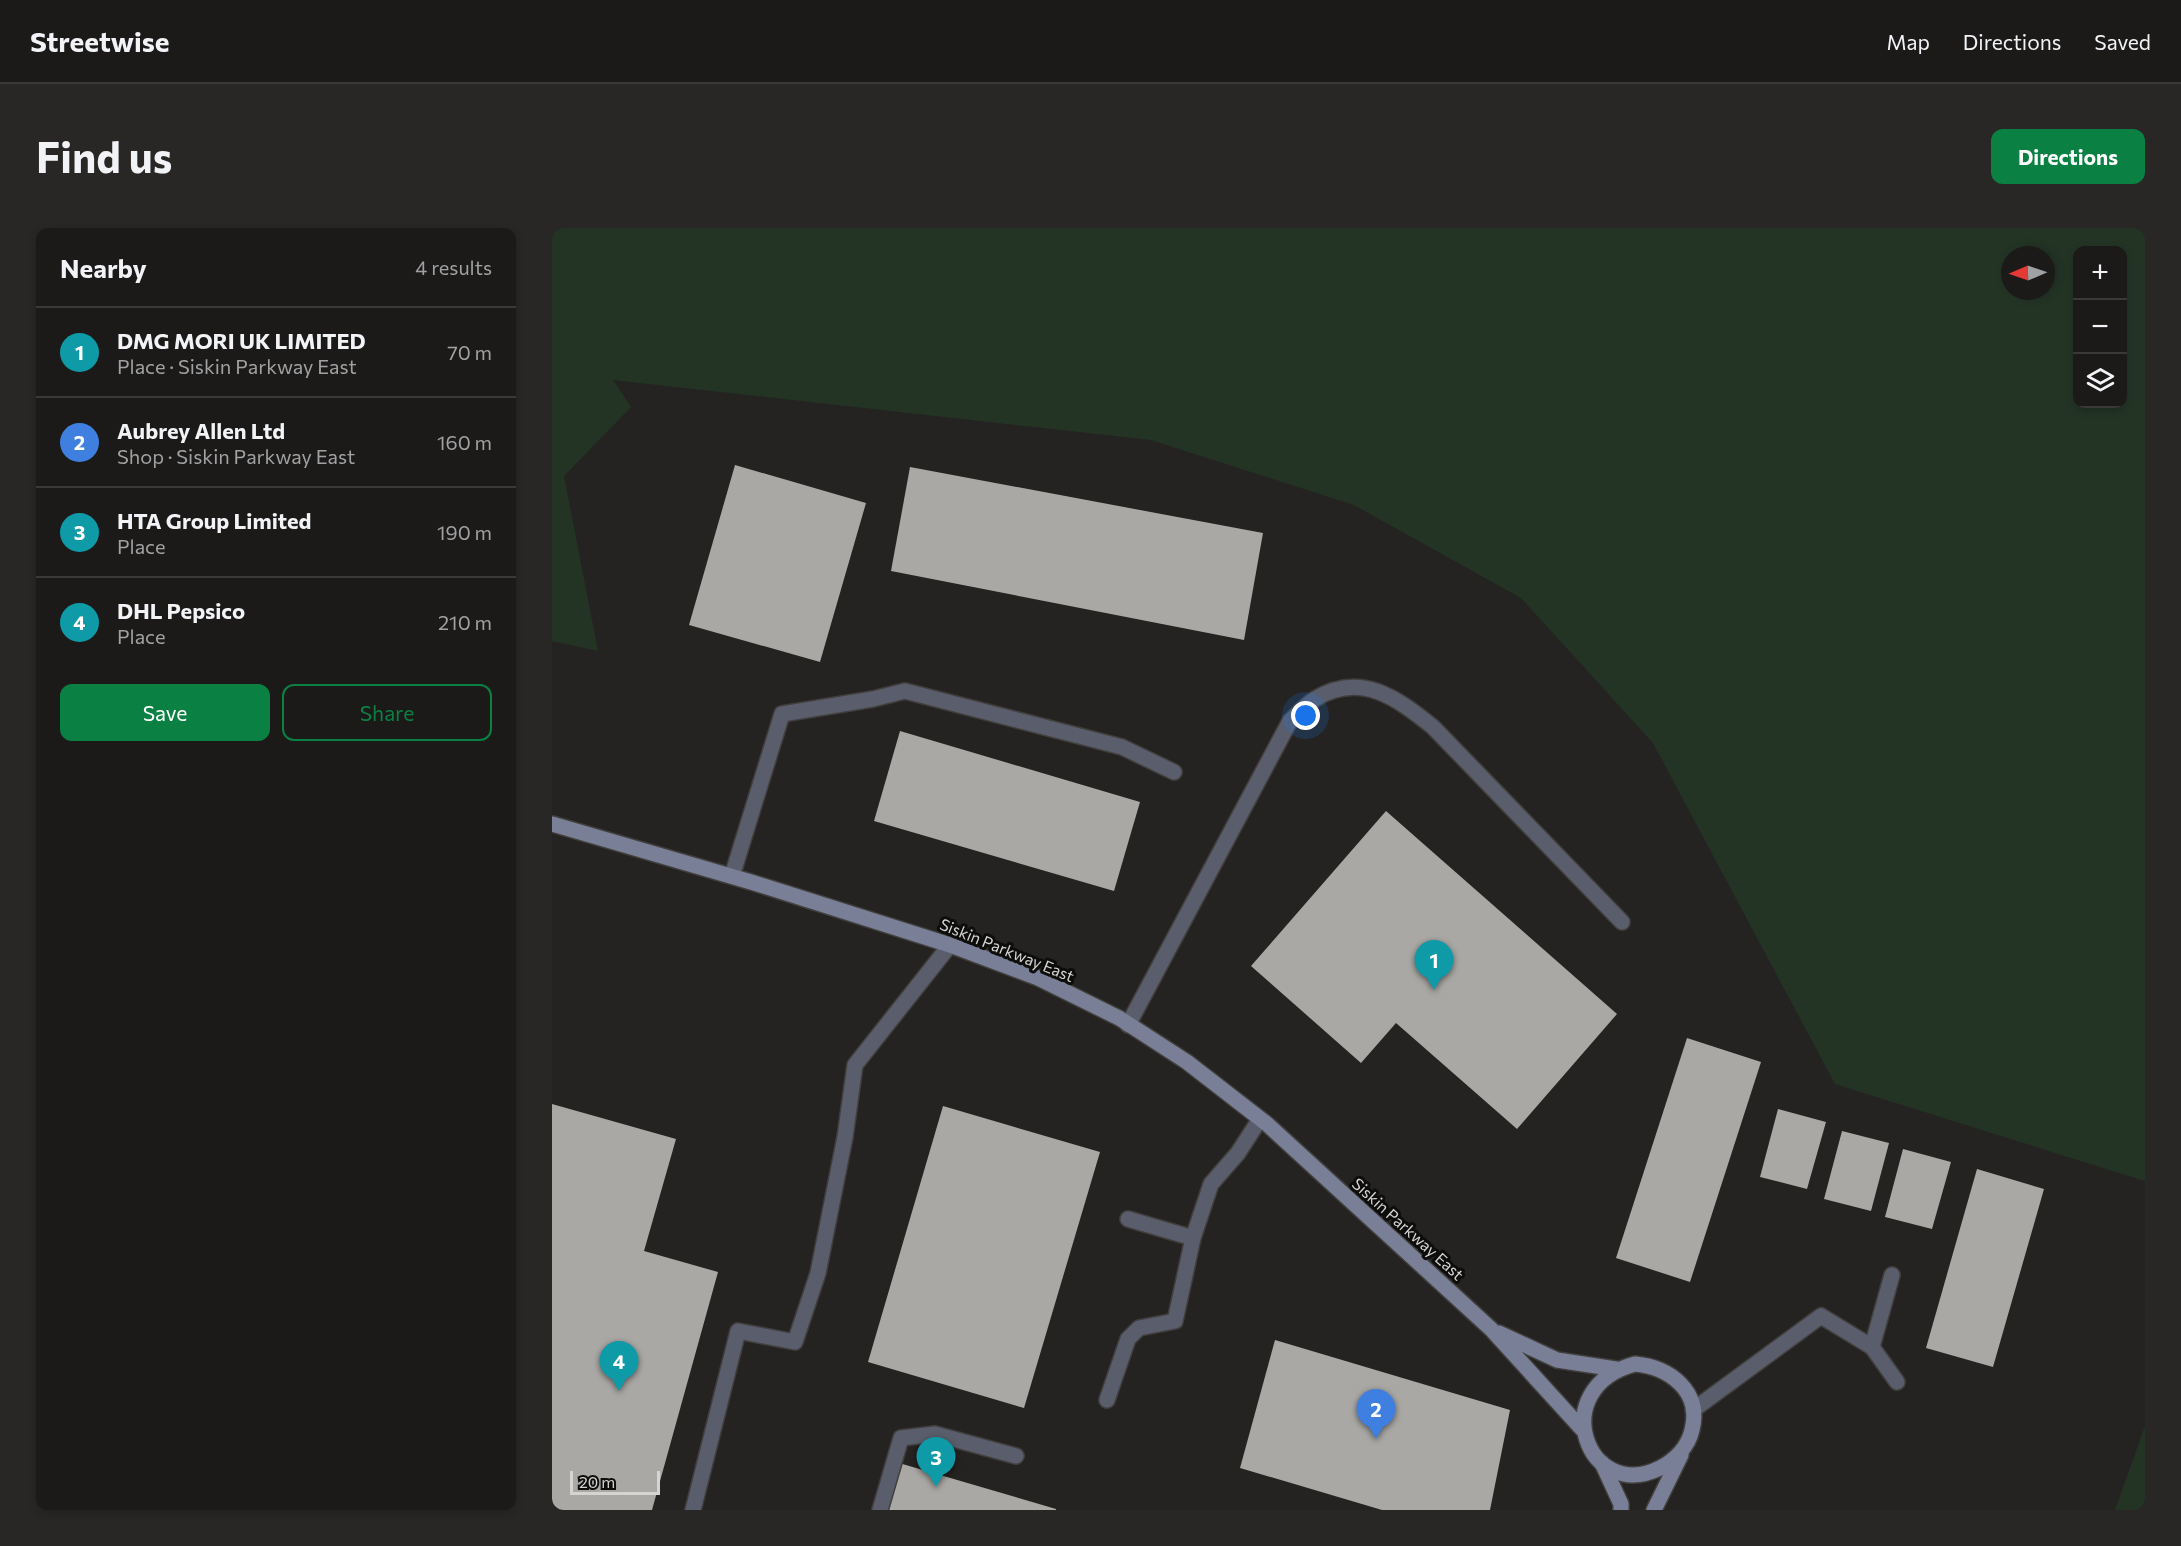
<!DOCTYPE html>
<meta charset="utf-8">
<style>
:root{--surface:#1c1a19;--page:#292726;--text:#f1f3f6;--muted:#a0a1a2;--line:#3a3838;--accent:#0b8043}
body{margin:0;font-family:Commissioner,sans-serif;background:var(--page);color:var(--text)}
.controls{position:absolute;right:18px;top:18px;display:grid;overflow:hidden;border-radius:12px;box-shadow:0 3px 9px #0003}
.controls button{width:54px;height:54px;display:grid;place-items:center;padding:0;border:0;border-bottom:2px solid var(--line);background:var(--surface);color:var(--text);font:30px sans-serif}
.compass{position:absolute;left:1449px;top:18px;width:54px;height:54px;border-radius:50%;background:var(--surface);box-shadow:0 3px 9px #0003;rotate:268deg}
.scale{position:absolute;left:18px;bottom:15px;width:90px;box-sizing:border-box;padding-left:6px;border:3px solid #d5d4d3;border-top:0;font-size:16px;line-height:21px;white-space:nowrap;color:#d5d4d3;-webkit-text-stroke:4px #0d0d0c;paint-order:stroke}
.you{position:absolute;left:754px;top:488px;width:21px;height:21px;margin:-15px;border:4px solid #fff;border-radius:50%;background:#1a73e8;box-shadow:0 0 0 9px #1a73e833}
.badge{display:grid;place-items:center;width:39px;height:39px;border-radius:50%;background:var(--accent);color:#fff;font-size:20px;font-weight:700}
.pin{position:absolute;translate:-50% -50px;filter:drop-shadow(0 2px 3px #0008)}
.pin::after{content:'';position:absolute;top:32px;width:21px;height:18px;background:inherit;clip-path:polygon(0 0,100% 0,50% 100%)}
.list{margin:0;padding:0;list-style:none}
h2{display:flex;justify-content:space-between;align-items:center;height:78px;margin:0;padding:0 24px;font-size:26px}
h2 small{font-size:20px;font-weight:400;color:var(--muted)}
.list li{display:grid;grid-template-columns:39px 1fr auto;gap:18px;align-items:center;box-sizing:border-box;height:90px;padding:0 24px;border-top:2px solid var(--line)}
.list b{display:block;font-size:22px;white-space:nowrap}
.list p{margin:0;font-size:20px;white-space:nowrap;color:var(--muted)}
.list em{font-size:20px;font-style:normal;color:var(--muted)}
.actions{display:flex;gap:12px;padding:18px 24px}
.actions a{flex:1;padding:14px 0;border:2px solid var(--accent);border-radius:12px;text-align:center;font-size:21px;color:var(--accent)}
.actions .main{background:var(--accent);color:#fff}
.icon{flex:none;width:33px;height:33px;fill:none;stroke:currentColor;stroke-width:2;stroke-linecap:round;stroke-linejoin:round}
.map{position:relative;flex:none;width:1593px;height:1282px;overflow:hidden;border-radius:12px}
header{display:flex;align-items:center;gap:36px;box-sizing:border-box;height:84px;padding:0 30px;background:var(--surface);border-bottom:2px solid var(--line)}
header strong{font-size:28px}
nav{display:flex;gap:33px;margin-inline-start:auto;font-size:21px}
.intro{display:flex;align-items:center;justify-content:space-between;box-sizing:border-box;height:144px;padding:0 36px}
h1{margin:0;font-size:42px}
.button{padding:15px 27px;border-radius:12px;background:var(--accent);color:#fff;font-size:21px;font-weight:700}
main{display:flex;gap:36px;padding:0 36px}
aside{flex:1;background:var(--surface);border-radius:12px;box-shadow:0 3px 9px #0003}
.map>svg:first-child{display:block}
</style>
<header>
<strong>Streetwise</strong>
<nav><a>Map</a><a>Directions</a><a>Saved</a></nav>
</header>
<div class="intro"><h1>Find us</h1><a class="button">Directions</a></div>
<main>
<aside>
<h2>Nearby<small>4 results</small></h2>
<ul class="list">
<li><span class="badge" style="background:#0f9aa8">1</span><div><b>DMG MORI UK LIMITED</b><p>Place · Siskin Parkway East</p></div><em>70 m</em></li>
<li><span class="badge" style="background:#3f7fe0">2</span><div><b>Aubrey Allen Ltd</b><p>Shop · Siskin Parkway East</p></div><em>160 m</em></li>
<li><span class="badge" style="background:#0f9aa8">3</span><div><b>HTA Group Limited</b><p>Place</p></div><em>190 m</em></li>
<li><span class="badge" style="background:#0f9aa8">4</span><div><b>DHL Pepsico</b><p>Place</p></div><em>210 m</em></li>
</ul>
<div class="actions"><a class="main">Save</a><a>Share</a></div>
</aside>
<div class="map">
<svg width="1593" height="1282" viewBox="0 0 1593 1282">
<rect width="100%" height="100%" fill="#252321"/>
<!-- green -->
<g fill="#233425" fill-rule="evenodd">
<path d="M0 0H1593V953L1283 856 1101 515 969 370 802 277 599 212 61 152 79 179 12 248 46 423 0 413ZM1570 22V176H1526V22ZM1458 27H1494V63H1458Z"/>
<path d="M1593 1198V1282H1563Z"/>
</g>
<!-- building -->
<g fill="#aaa8a5">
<path d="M183 237 314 275 268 434 137 397Z"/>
<path d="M358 239 711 305 692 412 339 343Z"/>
<path d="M348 503 588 574 562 663 322 593Z"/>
<path d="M834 583 1065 786 965 901 844 795 809 835 699 738Z"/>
<path d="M1135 810 1209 834 1138 1054 1064 1030Z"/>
<path d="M0 876 124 911 92 1023 166 1044 100 1282H0Z"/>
<path d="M391 878 548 924 472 1180 316 1134Z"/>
<path d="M1226 881 1274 894 1255 961 1208 949Z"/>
<path d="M1290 903 1337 915 1319 983 1272 971Z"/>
<path d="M1351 921 1399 934 1380 1001 1333 989Z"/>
<path d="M1425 941 1492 961 1441 1139 1374 1120Z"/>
<path d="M723 1112 958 1182 938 1282H830L688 1240Z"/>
<path d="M347 1235 504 1281V1282H336Z"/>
</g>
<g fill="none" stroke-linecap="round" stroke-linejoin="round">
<!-- lane casing -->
<g stroke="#413f3d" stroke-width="18">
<g id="lane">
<path d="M180 648 230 486 321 471 353 463 570 519 622 544"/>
<path d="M576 797 738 493C746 486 754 476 763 471 809 443 845 470 881 499L1070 694"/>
<path d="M576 991 641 1010"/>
<path d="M1320 1119 1345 1154"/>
<path d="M555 1172 576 1111 587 1100 623 1093 641 1010 659 956 686 925 708 891"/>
<path d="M1141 1182 1269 1088 1320 1119 1340 1047"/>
<path d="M141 1282 186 1103 243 1114 266 1045 293 909 303 837 398 717"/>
<path d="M328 1282 349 1210 383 1206 464 1228"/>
</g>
</g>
<!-- secondary casing -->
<g stroke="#413f3d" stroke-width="18">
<g id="secondary">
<path d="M0 596 199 654 398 717 486 750 567 790 635 834 715 896 939 1101 1030 1201"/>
<path d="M947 1105 1005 1132 1064 1141"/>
<path d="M1083 1136C1117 1139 1150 1163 1140 1202 1136 1219 1123 1232 1108 1240 1035 1276 993 1160 1083 1136Z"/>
<path d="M1050 1235 1069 1276V1282"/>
<path d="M1102 1282 1129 1227"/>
</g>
</g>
<!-- lane -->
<use href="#lane" stroke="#5a5e6c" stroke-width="15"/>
<!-- secondary -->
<use href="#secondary" stroke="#787f96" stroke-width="15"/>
</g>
<g text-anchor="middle" stroke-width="6" stroke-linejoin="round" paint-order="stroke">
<!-- street labels -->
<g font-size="16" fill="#d5d4d3" stroke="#0d0d0c">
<text transform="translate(455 722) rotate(22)" y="6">Siskin Parkway East</text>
<text transform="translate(856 1001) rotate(42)" y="6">Siskin Parkway East</text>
</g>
</g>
</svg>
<div class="controls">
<button>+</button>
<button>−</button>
<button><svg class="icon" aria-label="layers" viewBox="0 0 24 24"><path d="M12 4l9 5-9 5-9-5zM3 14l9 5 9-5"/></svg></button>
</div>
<svg class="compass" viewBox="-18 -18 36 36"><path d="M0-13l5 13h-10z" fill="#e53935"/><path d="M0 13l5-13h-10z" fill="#a0a1a2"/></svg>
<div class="scale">20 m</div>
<div class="you"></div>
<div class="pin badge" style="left:882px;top:762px;background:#0f9aa8">1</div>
<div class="pin badge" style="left:824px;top:1211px;background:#3f7fe0">2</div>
<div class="pin badge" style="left:384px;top:1259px;background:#0f9aa8">3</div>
<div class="pin badge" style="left:67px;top:1163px;background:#0f9aa8">4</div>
</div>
</main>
